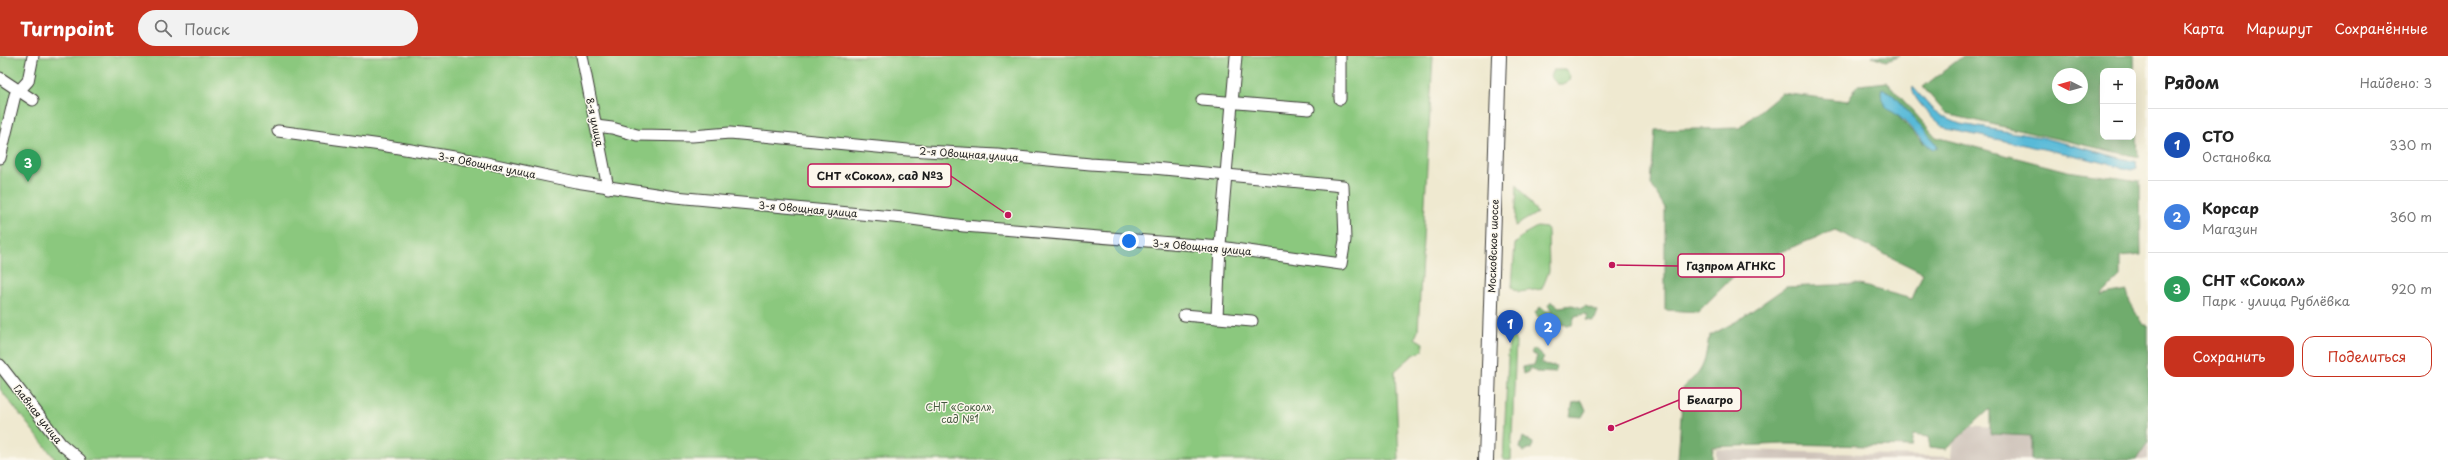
<!DOCTYPE html>
<html lang="ru">
<meta charset="utf-8">
<style>
:root{--surface:#fff;--page:#f2f2f2;--text:#222;--muted:#767676;--line:#e0e0e0;--accent:#c8321e}
body{margin:0;font-family:"Playpen Sans",sans-serif;background:var(--page);color:var(--text)}
.controls{position:absolute;right:12px;top:12px;display:grid;overflow:hidden;border-radius:8px;box-shadow:0 4px 16px #0002}
.controls button{width:36px;height:36px;display:grid;place-items:center;padding:0;border:0;border-bottom:1px solid var(--line);background:var(--surface);color:var(--text);font:20px sans-serif}
.compass{position:absolute;left:2052px;top:12px;width:36px;height:36px;border-radius:50%;background:var(--surface);box-shadow:0 4px 16px #0002;rotate:276deg}
.you{position:absolute;left:1129px;top:185px;width:14px;height:14px;margin:-10px;border:3px solid #fff;border-radius:50%;background:#1a73e8;box-shadow:0 0 0 6px #1a73e833}
.badge{display:grid;place-items:center;width:26px;height:26px;border-radius:50%;background:var(--accent);color:#fff;font-size:13px;font-weight:700}
.pin{position:absolute;translate:-50% -33px;filter:drop-shadow(0 1px 2px #0008)}
.pin::after{content:'';position:absolute;top:21px;width:14px;height:12px;background:inherit;clip-path:polygon(0 0,100% 0,50% 100%)}
.list{margin:0;padding:0;list-style:none}
h2{display:flex;justify-content:space-between;align-items:center;height:52px;margin:0;padding:0 16px;font-size:17px}
h2 small{font-size:13px;font-weight:400;color:var(--muted)}
.list li{display:grid;grid-template-columns:26px 1fr auto;gap:12px;align-items:center;box-sizing:border-box;height:72px;padding:0 16px;border-top:1px solid var(--line)}
.list b{display:block;font-size:15px;white-space:nowrap}
.list p{margin:0;font-size:13px;white-space:nowrap;color:var(--muted)}
.list em{font-size:13px;font-style:normal;color:var(--muted)}
.actions{display:flex;gap:8px;padding:12px 16px}
.actions a{flex:1;padding:9px 0;border:1px solid var(--accent);border-radius:12px;text-align:center;font-size:14px;color:var(--accent)}
.actions .main{background:var(--accent);color:#fff}
.icon{flex:none;width:22px;height:22px;fill:none;stroke:currentColor;stroke-width:2;stroke-linecap:round;stroke-linejoin:round}
.map{position:relative;flex:none;width:2148px;height:404px;overflow:hidden}
header{display:flex;align-items:center;gap:24px;box-sizing:border-box;height:56px;padding:0 20px;background:var(--accent);color:#fff}
header strong{font-size:19px}
nav{display:flex;gap:22px;margin-inline-start:auto;font-size:14px}
.search{width:280px;height:36px;background:var(--page);display:flex;align-items:center;gap:10px;box-sizing:border-box;padding:0 14px;border-radius:22px;color:var(--muted);font-size:15px}
main{display:flex}
aside{flex:1;background:var(--surface)}
.map>svg:first-child{display:block}
</style>
<header>
<strong>Turnpoint</strong>
<div class="search"><svg class="icon" aria-label="search" viewBox="0 0 24 24"><circle cx="10" cy="10" r="6"/><path d="M15 15l6 6"/></svg>Поиск</div>
<nav><a>Карта</a><a>Маршрут</a><a>Сохранённые</a></nav>
</header>
<main>
<div class="map">
<svg width="2148" height="404" viewBox="0 0 2148 404">
<rect width="100%" height="100%" fill="#fbf7ec"/>
<filter id="ink" filterUnits="userSpaceOnUse"><feTurbulence type="fractalNoise" baseFrequency=".025" numOctaves="2"/><feDisplacementMap in="SourceGraphic" scale="8" xChannelSelector="R" yChannelSelector="G"/><feConvolveMatrix kernelMatrix="1 2 1 2 8 2 1 2 1" color-interpolation-filters="sRGB"/></filter>
<filter id="wash" filterUnits="userSpaceOnUse"><feTurbulence type="fractalNoise" baseFrequency=".012" numOctaves="4" result="noise"/><feDisplacementMap in="SourceGraphic" scale="16" xChannelSelector="R" yChannelSelector="G"/><feGaussianBlur stdDeviation="0.9" result="paint"/><feColorMatrix in="noise" values="0 0 0 0 0 0 0 0 0 0 0 0 0 0 0 0 0 1.4 0 .05"/><feComposite in="paint" operator="in"/></filter>
<g filter="url(#wash)">
<rect width="100%" height="100%" fill="#efe9d0"/>
<!-- industrial -->
<path fill="#cec2b9" d="M1954 369 2148 384V404H1716V393L1951 401Z"/>
<!-- green -->
<g fill="#8bc87e" stroke="#54724d">
<path d="M0 0H1433L1418 275 1415 282 1423 287V295L1413 299 1395 315 1399 404H56L0 333Z"/>
<path d="M1553 14H1565L1570 20 1569 25 1565 28H1557L1550 20Z"/>
<path d="M1517 128 1537 157 1515 170Z"/>
<path d="M1537 171 1546 172 1548 175 1549 215 1542 233 1519 236 1512 231 1515 188 1526 177Z"/>
<path d="M1509 281 1514 282 1516 286 1511 404H1503Z"/>
</g>
<!-- forest -->
<g fill="#70ac6d" stroke="#466444" fill-rule="evenodd">
<path d="M1872 0H1900L1886 5Z"/>
<path d="M1963 0H2134L2138 101 1946 58 1923 31ZM2103 15H2133V81H2103ZM2058 18H2082V42H2058Z"/>
<path d="M1887 26 1936 81 2067 115 2140 125 2141 199 2120 201V221L2101 240 2127 235 2130 247 2143 269H2148V386L2136 404H2031V380L1990 378V353L1946 393 1930 391 1928 381 1913 379 1911 391 1786 388 1713 391 1712 404H1678L1683 331C1704 314 1705 306 1709 280L1737 265 1786 231 1856 228 1912 243 1923 217 1835 174 1743 211 1698 256 1665 254V152L1651 128 1655 74 1739 72 1781 37 1848 45 1858 29ZM1892 39 1924 88 1894 56Z"/>
<path d="M1551 245 1559 251 1572 249 1582 252 1585 250 1598 255 1595 263 1592 265 1586 264 1588 260 1585 258 1575 260 1572 269C1568 270 1552 267 1549 266V259L1539 262 1535 257 1540 251 1545 255H1552L1548 249Z"/>
<path d="M1534 293 1544 302 1541 307 1557 311 1555 317 1536 316 1530 312 1528 316 1523 318 1522 311 1534 309 1537 300 1531 297Z"/>
<path d="M1582 345 1586 354 1582 361 1570 360 1573 347Z"/>
<path d="M1523 381 1533 387 1532 393 1523 396 1520 392Z"/>
</g>
<!-- water -->
<g fill="#59bad8" stroke="#3a6b7a">
<path d="M1913 31 1932 53 1943 61 1960 68 2040 81 2136 106 2137 112 2131 114 2077 100 1947 73C1938 67 1909 41 1913 31Z"/>
<path d="M1882 32 1892 38 1936 87 1938 92 1934 93C1916 83 1906 61 1887 53L1881 38Z"/>
</g>
</g>
<g filter="url(#ink)">
<g fill="none" stroke-linecap="round" stroke-linejoin="round">
<!-- minor casing -->
<g stroke="#3c3b37" stroke-width="13">
<g id="minor">
<path d="M582 0 608 132"/>
<path d="M1340 0V43"/>
<path d="M0 22 33 44"/>
<path d="M1202 44 1309 53"/>
<path d="M278 75 381 89 477 105 576 126 675 141 904 162 964 170 1220 191 1341 208 1345 184 1343 130 1153 112 1090 108 997 99 908 94 730 77 692 80 637 79 612 72 596 70"/>
<path d="M0 102 15 39 28 25 33 0"/>
<path d="M1184 259 1252 265"/>
<path d="M1217 262 1220 189 1236 0"/>
<path d="M0 309 61 388 80 404"/>
</g>
</g>
<!-- major casing -->
<g stroke="#3c3b37" stroke-width="16">
<path id="major" d="M1486 404 1499 0"/>
</g>
<!-- minor -->
<use href="#minor" stroke="#fff" stroke-width="11"/>
<!-- major -->
<use href="#major" stroke="#fff" stroke-width="14"/>
</g>
</g>
<g text-anchor="middle" stroke-width="3" stroke-linejoin="round" paint-order="stroke">
<!-- street labels -->
<g font-size="10" fill="#1c1c1c" stroke="#fbf7ec">
<text transform="translate(595 66) rotate(78)" y="4">8-я улица</text>
<text transform="translate(969 98) rotate(4)" y="4">2-я Овощная улица</text>
<text transform="translate(487 109) rotate(11)" y="4">3-я Овощная улица</text>
<text transform="translate(808 153) rotate(5)" y="4">3-я Овощная улица</text>
<text transform="translate(1493 190) rotate(-88)" y="4">Московское шоссе</text>
<text transform="translate(1202 191) rotate(5)" y="4">3-я Овощная улица</text>
<text transform="translate(38 358) rotate(52)" y="4">Главная улица</text>
</g>
<!-- park labels -->
<g font-size="10" fill="#43583e" stroke="#fbf7ec">
<text x="960" y="355">СНТ «Сокол»,<tspan x="960" dy="12">сад №1</tspan></text>
</g>
</g>
<!-- callouts -->
<path fill="none" stroke="#c2185b" stroke-width="1.5" d="M1008 159L951 120M1612 209L1678 210M1611 372L1679 344"/>
<g fill="#c2185b" stroke="#fbf7ec" stroke-width="1.5">
<circle cx="1008" cy="159" r="4"/>
<circle cx="1612" cy="209" r="4"/>
<circle cx="1611" cy="372" r="4"/>
</g>
<g fill="#fbf7ec" stroke="#c2185b" stroke-width="1.5">
<rect x="808" y="108" width="143" height="23" rx="4"/>
<rect x="1678" y="198" width="106" height="23" rx="4"/>
<rect x="1679" y="332" width="62" height="23" rx="4"/>
</g>
<g font-size="11" text-anchor="middle" font-weight="bold" fill="#1c1c1c">
<text x="880" y="124">СНТ «Сокол», сад №3</text>
<text x="1731" y="214">Газпром АГНКС</text>
<text x="1710" y="348">Белагро</text>
</g>
</svg>
<div class="controls">
<button>+</button>
<button>−</button>
</div>
<svg class="compass" viewBox="-18 -18 36 36"><path d="M0-13l5 13h-10z" fill="#e53935"/><path d="M0 13l5-13h-10z" fill="#767676"/></svg>
<div class="you"></div>
<div class="pin badge" style="left:1510px;top:287px;background:#1a4fb4">1</div>
<div class="pin badge" style="left:1548px;top:290px;background:#3f7fe0">2</div>
<div class="pin badge" style="left:28px;top:126px;background:#2e9e5b">3</div>
</div>
<aside>
<h2>Рядом<small>Найдено: 3</small></h2>
<ul class="list">
<li><span class="badge" style="background:#1a4fb4">1</span><div><b>СТО</b><p>Остановка</p></div><em>330 m</em></li>
<li><span class="badge" style="background:#3f7fe0">2</span><div><b>Корсар</b><p>Магазин</p></div><em>360 m</em></li>
<li><span class="badge" style="background:#2e9e5b">3</span><div><b>СНТ «Сокол»</b><p>Парк · улица Рублёвка</p></div><em>920 m</em></li>
</ul>
<div class="actions"><a class="main">Сохранить</a><a>Поделиться</a></div>
</aside>
</main>
